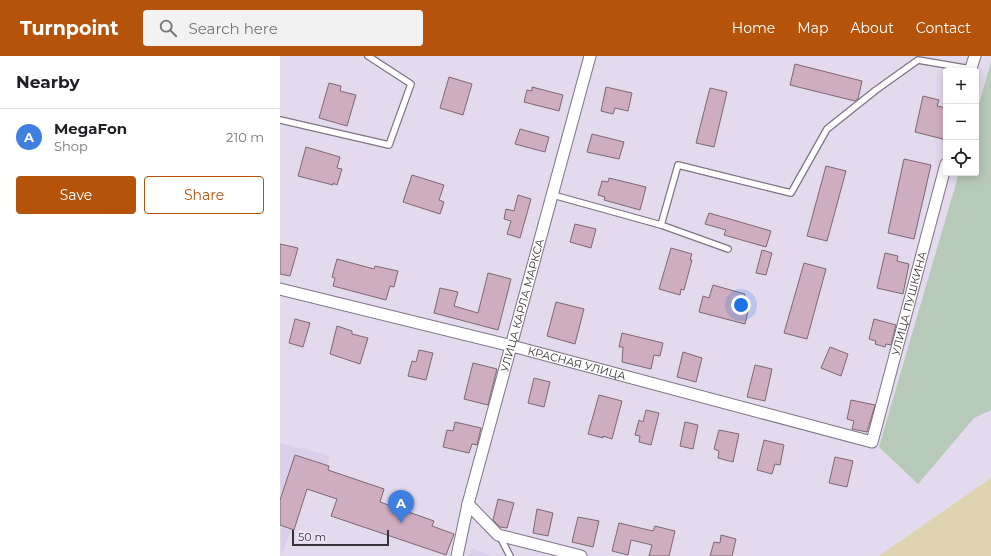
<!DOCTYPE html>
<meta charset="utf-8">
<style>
:root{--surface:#fff;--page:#f2f2f2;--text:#202124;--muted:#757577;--line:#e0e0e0;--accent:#b45309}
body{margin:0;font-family:Montserrat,sans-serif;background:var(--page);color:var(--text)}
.controls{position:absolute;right:12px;top:12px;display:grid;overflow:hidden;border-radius:4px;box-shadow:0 2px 10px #0003}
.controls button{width:36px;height:36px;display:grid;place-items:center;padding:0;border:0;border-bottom:1px solid var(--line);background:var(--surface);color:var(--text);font:20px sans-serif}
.scale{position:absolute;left:12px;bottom:10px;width:97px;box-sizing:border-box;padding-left:4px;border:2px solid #353239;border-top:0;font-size:11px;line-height:14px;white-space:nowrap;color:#353239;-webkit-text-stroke:3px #f0e7fb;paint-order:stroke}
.you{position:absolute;left:461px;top:249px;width:14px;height:14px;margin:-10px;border:3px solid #fff;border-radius:50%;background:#1a73e8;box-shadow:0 0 0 6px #1a73e833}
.badge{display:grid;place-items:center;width:26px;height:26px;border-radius:50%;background:var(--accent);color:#fff;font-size:13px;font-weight:700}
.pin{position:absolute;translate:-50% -33px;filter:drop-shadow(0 1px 2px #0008)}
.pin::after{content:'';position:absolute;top:21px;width:14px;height:12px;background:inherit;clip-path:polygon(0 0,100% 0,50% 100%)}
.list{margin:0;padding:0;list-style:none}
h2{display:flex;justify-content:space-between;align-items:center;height:52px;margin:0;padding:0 16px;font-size:17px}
h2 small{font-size:13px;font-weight:400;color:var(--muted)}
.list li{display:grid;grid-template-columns:26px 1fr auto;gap:12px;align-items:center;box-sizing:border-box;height:56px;padding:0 16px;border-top:1px solid var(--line)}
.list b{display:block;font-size:15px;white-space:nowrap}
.list p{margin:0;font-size:13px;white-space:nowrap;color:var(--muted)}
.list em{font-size:13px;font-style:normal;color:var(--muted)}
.actions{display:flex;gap:8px;padding:12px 16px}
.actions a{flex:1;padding:9px 0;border:1px solid var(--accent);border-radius:4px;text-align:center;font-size:14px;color:var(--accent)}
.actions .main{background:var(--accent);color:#fff}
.icon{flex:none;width:22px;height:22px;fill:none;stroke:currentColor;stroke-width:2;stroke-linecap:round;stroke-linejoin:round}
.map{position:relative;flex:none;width:711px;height:500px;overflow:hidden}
header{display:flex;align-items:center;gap:24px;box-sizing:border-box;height:56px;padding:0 20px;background:var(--accent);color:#fff}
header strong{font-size:19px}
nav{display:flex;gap:22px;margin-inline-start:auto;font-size:14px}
.search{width:280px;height:36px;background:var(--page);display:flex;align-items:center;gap:10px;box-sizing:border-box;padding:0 14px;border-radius:4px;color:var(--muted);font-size:15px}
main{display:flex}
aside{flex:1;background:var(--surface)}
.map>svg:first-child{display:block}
</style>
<header>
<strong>Turnpoint</strong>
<div class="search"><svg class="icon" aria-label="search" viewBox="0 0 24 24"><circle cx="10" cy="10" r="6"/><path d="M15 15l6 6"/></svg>Search here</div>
<nav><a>Home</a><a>Map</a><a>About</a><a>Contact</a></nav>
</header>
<main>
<aside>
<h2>Nearby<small></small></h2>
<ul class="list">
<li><span class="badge" style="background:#3f7fe0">A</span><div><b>MegaFon</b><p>Shop</p></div><em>210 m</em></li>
</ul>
<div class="actions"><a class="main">Save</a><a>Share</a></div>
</aside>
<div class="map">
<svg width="711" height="500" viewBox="0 0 711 500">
<rect width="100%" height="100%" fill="#e3daed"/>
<!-- built -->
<g fill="#dbcfe9">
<path d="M0 387 40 397 50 401 40 433 28 429 14 469 1 500Z"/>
<path d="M192 492 211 500H189Z"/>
</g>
<!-- green -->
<path fill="#b7c9b8" d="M711 6V354L694 362 638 428 599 391 679 117H696V58Z"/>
<!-- sand -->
<path fill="#ded5b0" d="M711 422V500H599Z"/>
<!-- building -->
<g fill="#cfadc0" stroke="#7b6873">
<path d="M515 8 582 25 578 43 575 45 510 29Z"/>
<path d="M169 21 192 28 183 59 160 52Z"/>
<path d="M49 27 61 30 60 35 76 39 67 70 39 62Z"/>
<path d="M252 31 283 39 279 55 244 46 247 34 252 35Z"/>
<path d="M326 31 352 37 348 55 335 52 333 58 321 55Z"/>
<path d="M430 32 447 36 434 91 416 87Z"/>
<path d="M643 40 659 44 657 50 666 52V69L663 83 635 76Z"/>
<path d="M240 73 269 81 265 96 235 88Z"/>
<path d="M312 78 344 86 339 103 307 96Z"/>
<path d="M26 91 60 101 57 112 62 113 57 129 53 127V129L18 120Z"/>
<path d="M624 103 651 109 634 183 608 177Z"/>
<path d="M546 110 566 115 547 185 527 180Z"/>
<path d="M132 119 164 129 159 144 164 146 160 158 123 146Z"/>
<path d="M329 122 366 131 360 154 324 144 325 141 318 139 322 125 328 126Z"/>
<path d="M238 139 251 143 240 182 227 178 231 165 224 163 226 153 234 155Z"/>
<path d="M429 157 491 175 486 191 444 179 446 174 425 168Z"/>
<path d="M295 168 316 173 311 192 290 186Z"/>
<path d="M0 188 18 192 10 220 0 218Z"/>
<path d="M391 192 412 198 410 204H412L404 234 401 233 400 239 379 233Z"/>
<path d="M482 194 492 197 486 219 476 217Z"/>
<path d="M605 197 618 200 617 205 629 208 623 238 597 232Z"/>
<path d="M57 203 94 213 95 210 118 215 114 231 110 230 106 244 53 230 55 222 52 221Z"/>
<path d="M524 207 546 213 527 283 504 277Z"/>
<path d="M208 217 231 223 218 274 154 257 160 232 178 236 174 250 198 257Z"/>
<path d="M433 229 465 238 461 254 468 255 465 268 419 256 423 240 429 242Z"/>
<path d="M276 246 304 253 295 288 267 280Z"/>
<path d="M15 263 30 267 23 291 9 287Z"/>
<path d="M594 263 616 269 611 289 606 288 605 291 595 288 596 285 589 283Z"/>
<path d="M57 270 72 275V278L88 282 80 308 50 298Z"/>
<path d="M342 277 383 287 380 300 374 299 371 313 342 306 343 291H339Z"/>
<path d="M550 291 568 298 561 320 541 312Z"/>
<path d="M139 294 153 297 146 324 128 320 132 305 136 306Z"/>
<path d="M403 296 422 302 416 326 397 321Z"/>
<path d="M193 307 217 313 208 349 184 343Z"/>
<path d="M475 309 492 313 485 345 467 341Z"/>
<path d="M254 322 270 326 264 351 248 347Z"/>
<path d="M319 339 342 345 332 383 323 380V382L308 378Z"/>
<path d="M571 344 595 349 587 376 572 373 574 365 567 363Z"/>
<path d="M366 354 379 357 371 389 359 386 360 380 355 379 359 364 363 366Z"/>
<path d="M175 366 201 372 197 389 192 388 189 397 163 391 167 374 173 375Z"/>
<path d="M405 366 418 369 413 393 400 390Z"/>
<path d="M439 374 459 378 453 406 438 402 439 395 434 393Z"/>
<path d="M484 384 504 389 500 409 495 408 492 418 477 414Z"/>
<path d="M15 399 49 410 48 414 104 433 100 446 154 465 152 470 174 478 166 499 51 460 57 443 27 433 14 474 0 469V444Z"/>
<path d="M555 401 573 405 567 431 549 427Z"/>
<path d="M218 443 234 447 227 472 220 471 213 464Z"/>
<path d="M257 453 273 457 268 480 253 477Z"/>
<path d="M298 461 319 465 313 491 292 486Z"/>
<path d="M339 467 373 475 375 470 395 475 389 500H369L372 489 351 484 348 499 332 495Z"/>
<path d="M441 479 456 483 452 500H430L434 486 440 487Z"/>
</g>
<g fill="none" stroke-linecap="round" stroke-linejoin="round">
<!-- lane casing -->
<g stroke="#7c7485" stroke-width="8">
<g id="lane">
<path d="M0 64 109 89 131 28 88 0"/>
<path d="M273 139 381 169 448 193"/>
<path d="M381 169 398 109 511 137 547 73 596 34 638 4 691 13"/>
<path d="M219 479 230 500"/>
</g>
</g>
<!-- street casing -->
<g stroke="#7c7485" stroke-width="13">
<g id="street">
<path d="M690 15 695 0"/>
<path id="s1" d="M0 233 232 290 592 386 666 108"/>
<path d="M188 448 218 479 301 500"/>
<path id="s2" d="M177 500 188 448 310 0"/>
</g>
</g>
<!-- lane -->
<use href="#lane" stroke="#fff" stroke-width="5.5"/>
<!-- street -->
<use href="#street" stroke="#fff" stroke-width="11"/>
</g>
<g text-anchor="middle" stroke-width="4" stroke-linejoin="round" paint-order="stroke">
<!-- street labels -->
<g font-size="11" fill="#353239" stroke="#f0e7fb">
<text dy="4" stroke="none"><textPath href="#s1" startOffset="755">УЛИЦА ПУШКИНА</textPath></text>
<text dy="4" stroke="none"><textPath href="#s2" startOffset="259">УЛИЦА КАРЛА МАРКСА</textPath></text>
<text dy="4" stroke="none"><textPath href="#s1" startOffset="306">КРАСНАЯ УЛИЦА</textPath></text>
</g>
</g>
</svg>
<div class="controls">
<button>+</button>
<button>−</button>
<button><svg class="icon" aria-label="locate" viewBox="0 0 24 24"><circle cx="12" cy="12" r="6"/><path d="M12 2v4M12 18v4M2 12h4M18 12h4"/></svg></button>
</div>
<div class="scale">50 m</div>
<div class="you"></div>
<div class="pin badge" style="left:121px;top:467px;background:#3f7fe0">A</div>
</div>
</main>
